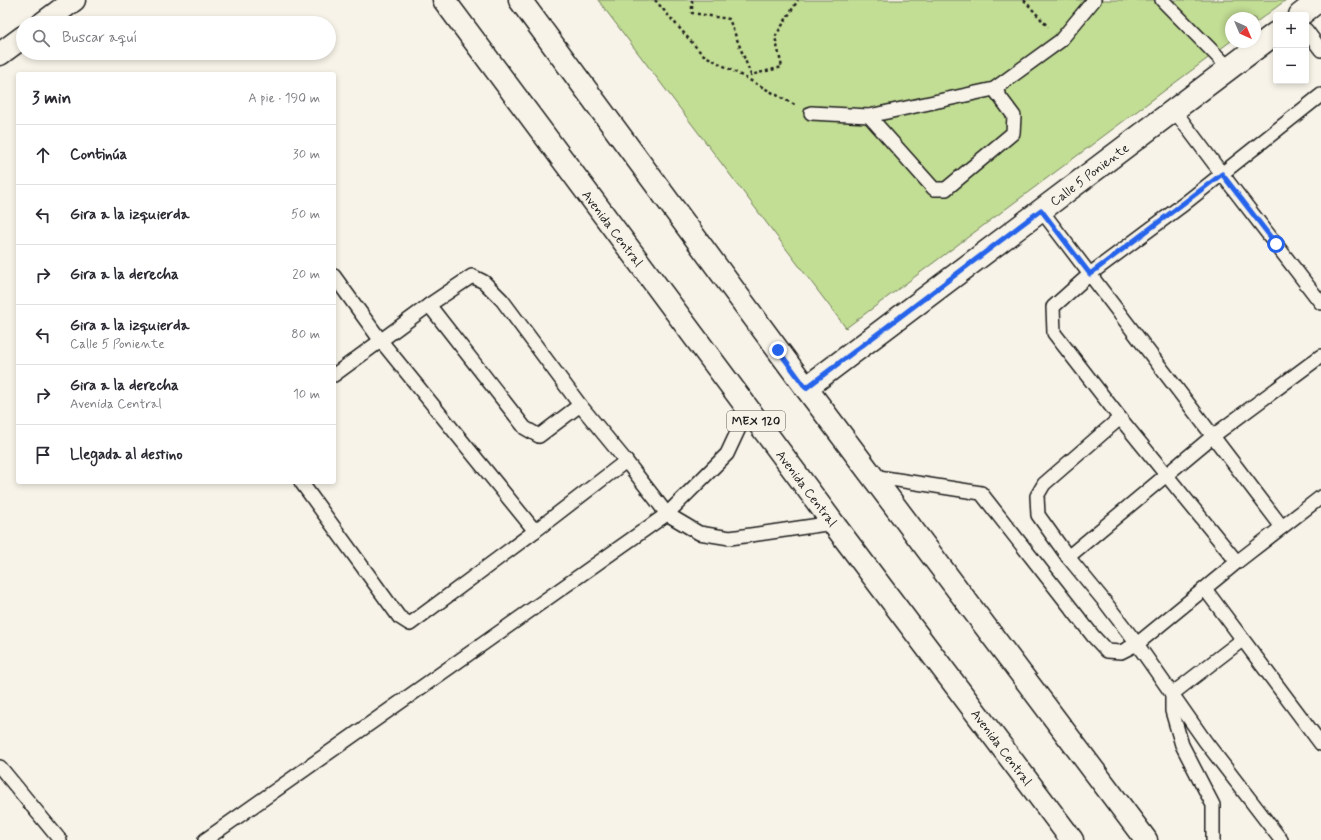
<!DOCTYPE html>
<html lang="es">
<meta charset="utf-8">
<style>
:root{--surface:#fff;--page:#f7f7f7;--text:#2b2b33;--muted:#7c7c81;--line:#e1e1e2}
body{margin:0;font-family:Mynerve,sans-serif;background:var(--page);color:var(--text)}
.controls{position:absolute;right:12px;top:12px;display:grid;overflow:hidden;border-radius:4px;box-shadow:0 2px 6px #0003}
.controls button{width:36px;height:36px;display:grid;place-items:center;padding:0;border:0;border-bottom:1px solid var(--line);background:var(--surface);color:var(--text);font:20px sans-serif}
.compass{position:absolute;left:1225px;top:12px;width:36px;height:36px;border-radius:50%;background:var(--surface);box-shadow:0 2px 6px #0003;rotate:136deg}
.stop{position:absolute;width:12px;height:12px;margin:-9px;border:3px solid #2563eb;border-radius:50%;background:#fff}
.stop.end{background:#2563eb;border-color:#fff;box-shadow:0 1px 4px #0008}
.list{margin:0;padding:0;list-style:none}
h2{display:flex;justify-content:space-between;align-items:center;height:52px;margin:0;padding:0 16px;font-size:17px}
h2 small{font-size:13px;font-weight:400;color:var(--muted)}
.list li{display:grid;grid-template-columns:26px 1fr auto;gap:12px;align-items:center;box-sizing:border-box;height:60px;padding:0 16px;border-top:1px solid var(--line)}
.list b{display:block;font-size:15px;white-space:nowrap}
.list p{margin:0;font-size:13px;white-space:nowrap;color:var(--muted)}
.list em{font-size:13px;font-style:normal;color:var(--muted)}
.icon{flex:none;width:22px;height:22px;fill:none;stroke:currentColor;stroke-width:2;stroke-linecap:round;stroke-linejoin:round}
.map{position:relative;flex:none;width:1321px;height:840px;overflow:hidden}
.search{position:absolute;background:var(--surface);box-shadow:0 2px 6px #0003;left:16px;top:16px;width:320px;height:44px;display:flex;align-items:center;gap:10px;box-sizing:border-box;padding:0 14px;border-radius:22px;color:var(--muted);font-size:15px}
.panel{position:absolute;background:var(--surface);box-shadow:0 2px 6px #0003;left:16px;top:72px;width:320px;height:412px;border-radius:4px}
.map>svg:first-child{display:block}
</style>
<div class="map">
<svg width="1321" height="840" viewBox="0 0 1321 840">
<rect width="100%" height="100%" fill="#f7f3e8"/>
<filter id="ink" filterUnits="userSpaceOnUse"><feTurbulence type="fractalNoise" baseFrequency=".025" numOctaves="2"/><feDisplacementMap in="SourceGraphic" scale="8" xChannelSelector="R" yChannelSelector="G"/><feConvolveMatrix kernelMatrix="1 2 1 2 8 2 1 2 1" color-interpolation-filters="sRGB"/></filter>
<g filter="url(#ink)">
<!-- green -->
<path fill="#c2dd94" stroke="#6f7c58" d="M598 0H1286L1255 23V18H1231V41L846 328Z"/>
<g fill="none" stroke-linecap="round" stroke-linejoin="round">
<!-- lane casing -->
<g stroke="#1c1c1c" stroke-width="16">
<g id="lane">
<path d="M1162 0 1229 68"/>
<path d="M1306 30 1321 50"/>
<path d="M1174 110 1222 174 1321 303"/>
<path d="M811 113 869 116 994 89 1060 41 1094 0"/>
<path d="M869 116 934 189H946L1013 133 1014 116 994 89"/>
<path d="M1041 210 1282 527"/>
<path d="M429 305 525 428 539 436 580 405"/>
<path d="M334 375 429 305 472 276 484 282 502 300 580 405 626 461 667 514 699 533 730 538 833 523"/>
<path d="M872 476 981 493 1093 636 1107 651 1121 652 1137 644 1105 602 1068 557 1038 515 1037 496 1044 484 1120 418"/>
<path d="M301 482 399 617 410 624 535 531 381 341 334 276"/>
<path d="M535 531 626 461"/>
<path d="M1068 557 1213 436 1321 356"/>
<path d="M1237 562 1120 418 1054 333 1053 307 1090 274 1184 204 1321 95"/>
<path d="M1205 589 1321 744"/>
<path d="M1172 694V711L1182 745 1213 805V840"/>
<path d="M1172 694 1242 640"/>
<path d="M0 767 60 840"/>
<path d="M205 840 667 514 727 454 748 409"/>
<path d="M1281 840 1205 741 1137 644 1237 562 1321 497"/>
</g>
</g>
<!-- street casing -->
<g stroke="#1c1c1c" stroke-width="25">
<g id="street">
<path d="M1300 15 1319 0"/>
<path d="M806 388 1276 33"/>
</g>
</g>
<!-- secondary casing -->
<g stroke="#1c1c1c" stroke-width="25">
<g id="secondary">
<path d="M43 23 74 0"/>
<path d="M0 54 23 37"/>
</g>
</g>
<!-- primary casing -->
<g stroke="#1c1c1c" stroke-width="25">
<g id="primary">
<path d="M444 0 833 523 1072 840"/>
<path d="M520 0 806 388 1146 840"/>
</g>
</g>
<!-- path -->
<g stroke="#1c1c1c" stroke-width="2.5" stroke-dasharray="3 3" stroke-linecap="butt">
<path d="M655 0 702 54 795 105"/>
<path d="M692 0V13L729 19 751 75 782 67 775 37 798 0"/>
<path d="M1024 0 1048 27"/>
</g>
<!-- lane -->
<use href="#lane" stroke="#f7f3e8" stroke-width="13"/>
<!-- street -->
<use href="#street" stroke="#f7f3e8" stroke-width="22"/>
<!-- secondary -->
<use href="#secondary" stroke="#f7f3e8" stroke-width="22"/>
<!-- primary -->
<use href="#primary" stroke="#f7f3e8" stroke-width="22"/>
</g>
</g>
<g fill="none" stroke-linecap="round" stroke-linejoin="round" filter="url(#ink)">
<!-- route -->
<path stroke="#2563eb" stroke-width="5" d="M778 350 806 388 1041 210 1090 274 1222 174 1276 244"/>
</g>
<g text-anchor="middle" stroke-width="4" stroke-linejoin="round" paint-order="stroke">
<!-- shield labels -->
<rect fill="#f7f3e8" stroke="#5e5c59" stroke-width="1" x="727" y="411" width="58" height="20" rx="3"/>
<g font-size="12" font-weight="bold" fill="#1c1c1c">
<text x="756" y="425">MEX 120</text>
</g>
<!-- street labels -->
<g font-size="13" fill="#1c1c1c" stroke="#f7f3e8">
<text transform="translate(1089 174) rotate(-37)" y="5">Calle 5 Poniente</text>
<text transform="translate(613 228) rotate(53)" y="5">Avenida Central</text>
<text transform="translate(807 488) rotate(53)" y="5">Avenida Central</text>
<text transform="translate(1002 747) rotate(53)" y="5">Avenida Central</text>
</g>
</g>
</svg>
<div class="controls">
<button>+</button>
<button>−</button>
</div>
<svg class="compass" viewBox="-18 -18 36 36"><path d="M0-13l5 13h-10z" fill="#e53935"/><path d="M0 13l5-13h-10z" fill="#7c7c81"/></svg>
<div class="stop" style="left:1276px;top:244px"></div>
<div class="stop end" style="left:778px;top:350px"></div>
<div class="search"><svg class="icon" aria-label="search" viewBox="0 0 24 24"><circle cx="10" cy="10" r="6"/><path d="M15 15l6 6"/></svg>Buscar aquí</div>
<section class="panel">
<h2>3 min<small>A pie · 190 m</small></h2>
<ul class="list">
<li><svg class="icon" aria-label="ahead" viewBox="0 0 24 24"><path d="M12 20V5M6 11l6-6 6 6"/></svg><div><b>Continúa</b></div><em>30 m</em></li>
<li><svg class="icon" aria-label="left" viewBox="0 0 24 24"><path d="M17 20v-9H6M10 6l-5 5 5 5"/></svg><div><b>Gira a la izquierda</b></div><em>50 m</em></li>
<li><svg class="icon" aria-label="right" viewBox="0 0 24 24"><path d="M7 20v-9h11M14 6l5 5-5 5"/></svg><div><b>Gira a la derecha</b></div><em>20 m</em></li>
<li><svg class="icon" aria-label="left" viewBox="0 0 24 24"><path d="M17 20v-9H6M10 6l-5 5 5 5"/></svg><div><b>Gira a la izquierda</b><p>Calle 5 Poniente</p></div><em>80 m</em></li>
<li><svg class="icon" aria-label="right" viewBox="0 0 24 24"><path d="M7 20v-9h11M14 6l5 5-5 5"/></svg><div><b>Gira a la derecha</b><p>Avenida Central</p></div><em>10 m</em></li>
<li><svg class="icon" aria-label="arrive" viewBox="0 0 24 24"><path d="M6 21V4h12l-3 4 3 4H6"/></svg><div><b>Llegada al destino</b></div></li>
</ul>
</section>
</div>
